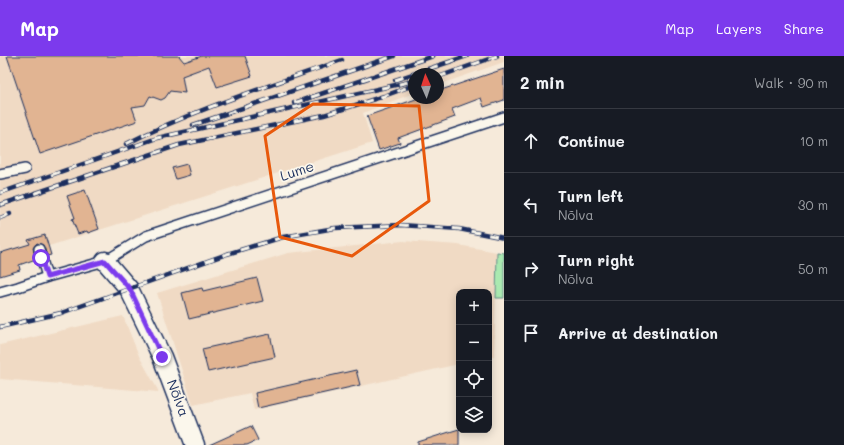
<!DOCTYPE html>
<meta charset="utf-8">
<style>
:root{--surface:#171b24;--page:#242831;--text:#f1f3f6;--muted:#9ea1a6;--line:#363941;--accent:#7c3aed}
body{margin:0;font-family:Mali,sans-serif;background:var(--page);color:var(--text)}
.controls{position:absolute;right:12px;bottom:12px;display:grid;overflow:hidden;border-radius:8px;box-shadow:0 2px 10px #0003}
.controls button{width:36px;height:36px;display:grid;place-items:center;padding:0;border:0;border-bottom:1px solid var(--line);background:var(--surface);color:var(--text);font:20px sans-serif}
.compass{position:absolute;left:408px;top:12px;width:36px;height:36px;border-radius:50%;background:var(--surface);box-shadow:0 2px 10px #0003;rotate:357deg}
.stop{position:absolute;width:12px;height:12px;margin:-9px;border:3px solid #7c3aed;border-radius:50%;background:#fff}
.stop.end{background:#7c3aed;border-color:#fff;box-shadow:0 1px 4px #0008}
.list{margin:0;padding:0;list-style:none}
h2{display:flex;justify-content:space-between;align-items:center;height:52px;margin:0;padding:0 16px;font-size:17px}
h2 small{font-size:13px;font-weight:400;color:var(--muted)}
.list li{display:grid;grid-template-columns:26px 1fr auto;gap:12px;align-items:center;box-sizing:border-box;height:64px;padding:0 16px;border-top:1px solid var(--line)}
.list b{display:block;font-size:15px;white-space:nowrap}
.list p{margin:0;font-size:13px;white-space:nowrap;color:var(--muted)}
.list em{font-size:13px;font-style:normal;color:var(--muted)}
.icon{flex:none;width:22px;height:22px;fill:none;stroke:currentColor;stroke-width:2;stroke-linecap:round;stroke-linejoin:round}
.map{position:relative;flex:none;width:504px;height:389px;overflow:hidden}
header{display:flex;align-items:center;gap:24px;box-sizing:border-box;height:56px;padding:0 20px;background:var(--accent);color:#fff}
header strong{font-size:19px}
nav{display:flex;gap:22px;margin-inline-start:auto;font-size:14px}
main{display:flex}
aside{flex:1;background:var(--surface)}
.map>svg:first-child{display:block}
</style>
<header>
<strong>Map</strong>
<nav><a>Map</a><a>Layers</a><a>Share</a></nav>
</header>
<main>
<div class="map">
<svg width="504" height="389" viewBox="0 0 504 389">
<rect width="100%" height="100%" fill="#f6eada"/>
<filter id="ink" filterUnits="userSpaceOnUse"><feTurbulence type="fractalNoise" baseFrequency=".025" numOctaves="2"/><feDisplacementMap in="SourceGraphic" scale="8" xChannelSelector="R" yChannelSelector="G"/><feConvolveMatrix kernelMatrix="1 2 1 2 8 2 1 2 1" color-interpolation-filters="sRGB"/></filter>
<g filter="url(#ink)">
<!-- built -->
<g fill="#f0dac4">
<path d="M0 0H504V6L438 29V18H414V37L385 48 363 57 372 87 49 190 51 199 29 205 18 204 20 214 0 220Z"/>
<path d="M403 185 458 189 497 196 494 300 489 301V236H459V308L254 354 250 337 193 349 157 237 288 197Z"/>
<path d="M123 260 139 300 159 336 0 323V289Z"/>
</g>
<!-- green -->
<path fill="#aae9b0" stroke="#628c87" d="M497 196 504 197V242H496Z"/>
<!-- building -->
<g fill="#e1b492" stroke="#1b2f5e">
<path d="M7 0H179L184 6 202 0H245L252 20 217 31 209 10 182 20 185 37 170 35 165 42 161 44 150 40 145 49 132 51 137 65 40 98Z"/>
<path d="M504 13V44L484 51 481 42 452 53 455 61 398 82 400 87 379 94 367 60 419 42H438V35Z"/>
<path d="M187 108 190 119 176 123 172 112Z"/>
<path d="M85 134 99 173 88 177 87 175 78 178 72 163 75 162 67 140Z"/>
<path d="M45 179 51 199 47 200 43 189 37 187 33 192 36 203 19 209 20 214 0 220V197L30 188 28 184Z"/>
<path d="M257 222 263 245 189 263 182 237 202 232 203 235Z"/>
<path d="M270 278 275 301 208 316 202 293Z"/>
<path d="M356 314 360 329 258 352 255 337Z"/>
<path d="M251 370 258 384 247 389H209Z"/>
<path d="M459 373V389H418V386Z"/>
</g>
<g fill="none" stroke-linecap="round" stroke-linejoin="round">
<!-- lane casing -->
<g stroke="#1b2f5e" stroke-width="12">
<g id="lane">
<path d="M0 118 25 113"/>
<path d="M39 193 47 221"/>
<path d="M0 236 18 231 47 221 105 205 146 180 504 61"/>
</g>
</g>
<!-- street casing -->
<g stroke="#1b2f5e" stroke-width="21">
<path id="street" d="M105 205 129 233 162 301 195 389"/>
</g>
<!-- lane -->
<use href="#lane" stroke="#fbf7ec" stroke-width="9"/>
<!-- street -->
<use href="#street" stroke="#fbf7ec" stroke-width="18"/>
<!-- rail casing -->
<g stroke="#1b2f5e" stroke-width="4.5">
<g id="rail">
<path d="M438 21 497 0"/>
<path d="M395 24 467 0"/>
<path d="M294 47 433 0"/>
<path d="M193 69 394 0"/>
<path d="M126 88C195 53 269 30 342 4"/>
<path d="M0 137 157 82 409 26"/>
<path d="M0 149 179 89 324 59 384 40 414 29"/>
<path d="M0 162 10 158"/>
<path d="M0 271 61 257 227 198 283 181 335 172 401 169 459 173 504 182"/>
</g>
</g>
<!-- rail -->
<use href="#rail" stroke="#fbf7ec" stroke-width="3" stroke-dasharray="9" stroke-linecap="butt"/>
</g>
</g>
<g fill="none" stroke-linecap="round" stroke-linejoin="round" filter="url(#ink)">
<!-- route -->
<path stroke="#7c3aed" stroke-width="5" d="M41 202 47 221 105 205 130 233 162 301"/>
</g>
<!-- marked area -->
<path fill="none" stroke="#e8590c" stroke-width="3" stroke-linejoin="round" d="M313 48 419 50 429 145 352 200 280 181 265 80Z"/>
<g text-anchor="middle" stroke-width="3.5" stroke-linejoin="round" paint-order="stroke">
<!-- street labels -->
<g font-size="14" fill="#1b2f5e" stroke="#fbf7ec">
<text transform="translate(297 115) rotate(-18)" y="5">Lume</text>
<text transform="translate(178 342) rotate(69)" y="5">Nõlva</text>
</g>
</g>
</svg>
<div class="controls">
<button>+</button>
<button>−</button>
<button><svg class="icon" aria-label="locate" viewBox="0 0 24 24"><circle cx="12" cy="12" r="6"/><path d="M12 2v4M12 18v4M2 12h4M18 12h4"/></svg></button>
<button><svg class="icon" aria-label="layers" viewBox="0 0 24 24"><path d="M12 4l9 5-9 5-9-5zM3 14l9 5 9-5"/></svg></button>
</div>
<svg class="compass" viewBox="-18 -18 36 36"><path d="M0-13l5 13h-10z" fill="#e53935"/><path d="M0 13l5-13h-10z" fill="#9ea1a6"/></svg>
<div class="stop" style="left:41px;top:202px"></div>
<div class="stop end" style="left:162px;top:301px"></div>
</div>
<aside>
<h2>2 min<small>Walk · 90 m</small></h2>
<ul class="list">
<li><svg class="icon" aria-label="ahead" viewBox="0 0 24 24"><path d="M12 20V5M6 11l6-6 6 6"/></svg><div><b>Continue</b></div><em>10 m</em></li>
<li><svg class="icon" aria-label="left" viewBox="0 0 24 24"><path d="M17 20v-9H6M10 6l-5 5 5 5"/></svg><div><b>Turn left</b><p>Nõlva</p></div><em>30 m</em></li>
<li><svg class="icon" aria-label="right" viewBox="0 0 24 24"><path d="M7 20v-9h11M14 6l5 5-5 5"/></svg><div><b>Turn right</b><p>Nõlva</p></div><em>50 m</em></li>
<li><svg class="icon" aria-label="arrive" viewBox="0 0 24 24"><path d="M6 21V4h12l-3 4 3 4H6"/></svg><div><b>Arrive at destination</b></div></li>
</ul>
</aside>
</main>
